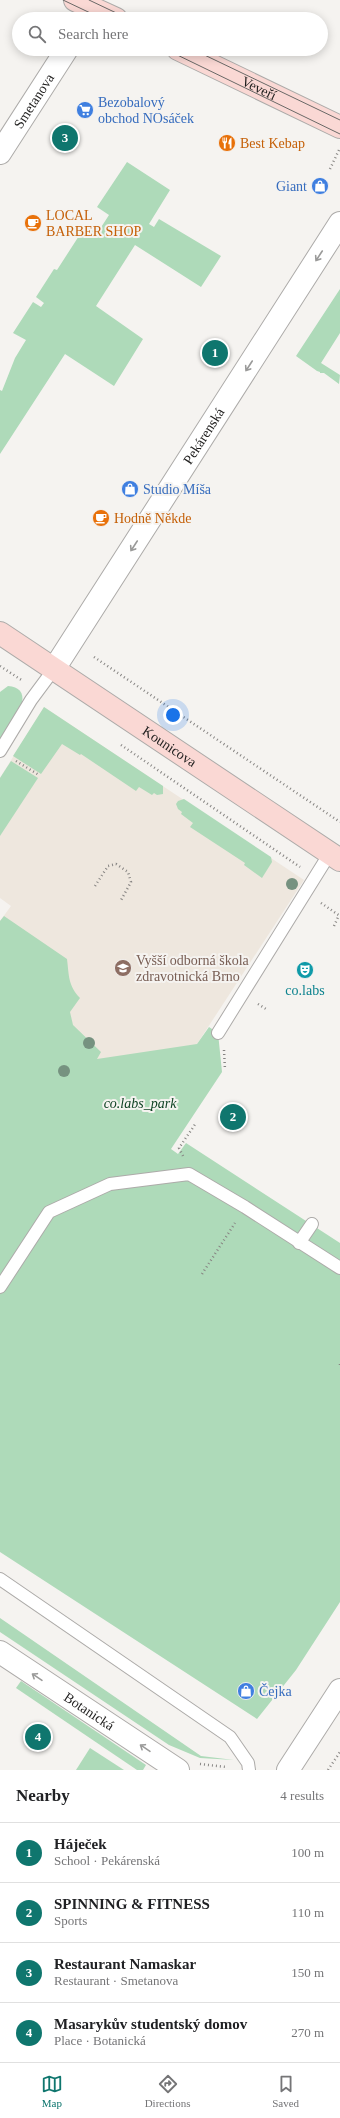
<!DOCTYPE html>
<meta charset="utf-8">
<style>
:root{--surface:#fff;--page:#f6f6f6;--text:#202124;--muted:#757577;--line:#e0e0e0;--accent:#0f766e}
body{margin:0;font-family:Georgia,serif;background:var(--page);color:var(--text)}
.you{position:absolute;left:173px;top:715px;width:14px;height:14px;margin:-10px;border:3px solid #fff;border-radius:50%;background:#1a73e8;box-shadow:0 0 0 6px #1a73e833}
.badge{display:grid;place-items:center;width:26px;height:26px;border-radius:50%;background:var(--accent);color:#fff;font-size:13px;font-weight:700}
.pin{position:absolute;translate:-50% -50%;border:2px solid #fff;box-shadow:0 1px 4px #0006}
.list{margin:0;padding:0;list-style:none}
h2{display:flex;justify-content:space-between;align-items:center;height:52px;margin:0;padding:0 16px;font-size:17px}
h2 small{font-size:13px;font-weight:400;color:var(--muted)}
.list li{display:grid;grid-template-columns:26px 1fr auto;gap:12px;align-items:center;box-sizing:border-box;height:60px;padding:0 16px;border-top:1px solid var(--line)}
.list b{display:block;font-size:15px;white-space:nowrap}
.list p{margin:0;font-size:13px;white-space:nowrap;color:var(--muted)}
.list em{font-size:13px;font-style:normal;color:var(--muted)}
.icon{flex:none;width:22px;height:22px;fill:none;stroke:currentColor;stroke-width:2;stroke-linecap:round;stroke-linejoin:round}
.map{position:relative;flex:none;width:340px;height:1770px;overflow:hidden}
.search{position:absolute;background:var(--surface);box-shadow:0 2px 10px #0003;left:12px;right:12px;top:12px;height:44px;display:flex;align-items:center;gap:10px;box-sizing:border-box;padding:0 14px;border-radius:22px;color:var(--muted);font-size:15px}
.sheet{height:292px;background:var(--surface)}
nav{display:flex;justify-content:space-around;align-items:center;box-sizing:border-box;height:56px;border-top:1px solid var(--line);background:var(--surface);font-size:11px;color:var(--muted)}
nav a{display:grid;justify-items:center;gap:2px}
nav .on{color:var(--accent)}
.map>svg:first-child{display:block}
</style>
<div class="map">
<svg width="340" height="1770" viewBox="0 0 340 1770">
<rect width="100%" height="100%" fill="#f5f3f0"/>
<!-- built -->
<path fill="#eee7de" d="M44 707 304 880 197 1044 0 1230V921L11 906 0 898V778Z"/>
<!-- green -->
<g fill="#aedab9">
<path d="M127 162 170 190 149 224 154 227 159 219 221 256 201 287 135 245 96 306 143 339 114 386 65 354 0 454V390L2 391 15 358 26 340 13 333 33 302 41 307 44 303 36 297 54 269 57 270 86 225 98 232 109 215 97 207Z"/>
<path d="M340 289V333L321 363 340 375 339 384 324 373H320V372L317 371 296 356Z"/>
<path d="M8 686C19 687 24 692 22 703L0 741V692Z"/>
<path d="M44 707 163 786V794L157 795 154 793 152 795 139 787 136 791 81 754 80 755 62 744 41 774 13 756Z"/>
<path d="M11 761 38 778 0 836V778Z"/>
<path d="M184 799 271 857 272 862 262 878 244 865 245 863 190 827 193 823 181 814 182 812 178 809 176 804 178 801Z"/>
<path d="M4 916 67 959C69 975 68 986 80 998L70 1012 73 1025 101 1052 97 1059 197 1044 209 1027 218 1033 222 1072 171 1149 178 1154 186 1143 340 1243V1602L296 1670 257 1719 0 1552V921Z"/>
<path d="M0 1618 201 1756 234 1760 200 1758 169 1745 0 1632Z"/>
<path d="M21 1681 146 1765 143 1770H137L16 1688Z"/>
<path d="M90 1748 124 1770H76Z"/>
</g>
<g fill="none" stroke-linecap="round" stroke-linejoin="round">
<!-- lane casing -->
<g stroke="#adaba9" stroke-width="14">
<g id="lane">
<path d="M0 751 31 700 54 669"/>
<path d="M218 1033 330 853"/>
<path d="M299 1243 312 1224"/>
<path d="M0 1287 49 1212 110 1184 189 1174 245 1207 340 1268"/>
<path d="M0 1579 230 1737 248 1763 249 1770"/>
</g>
</g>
<!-- street casing -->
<g stroke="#adaba9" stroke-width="24">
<g id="street">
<path id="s1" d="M0 153 67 49"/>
<path id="s2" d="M54 669 340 223"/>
<path id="s3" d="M0 1652 178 1770"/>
<path d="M288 1770 340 1690"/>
</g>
</g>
<!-- secondary casing -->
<g stroke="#adaba9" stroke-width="24">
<g id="secondary">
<path d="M75 0 116 19"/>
<path id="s4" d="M178 49 340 127"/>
<path id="s5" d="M0 633 340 860"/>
</g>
</g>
<!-- path -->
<g stroke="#878583" stroke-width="2.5" stroke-dasharray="1 3" stroke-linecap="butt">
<path d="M330 169 339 150"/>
<path d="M94 657 340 822"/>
<path d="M0 666 23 681"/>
<path d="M121 745 300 867"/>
<path d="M16 761 39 775"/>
<path d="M95 886 108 866 116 864 128 872 131 882 120 902"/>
<path d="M321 903 340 916"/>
<path d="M334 926 339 915"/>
<path d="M258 1004 266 1009"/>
<path d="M224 1050 225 1070"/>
<path d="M183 1156 179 1148 196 1123"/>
<path d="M202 1274 235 1223"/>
<path d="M340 1365V1364"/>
<path d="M200 1764 226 1767"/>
<path d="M328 1770 340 1752"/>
</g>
<!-- lane -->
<use href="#lane" stroke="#fff" stroke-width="12"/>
<!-- street -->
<use href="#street" stroke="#fff" stroke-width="22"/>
<!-- secondary -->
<use href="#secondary" stroke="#fad8d4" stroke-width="22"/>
<!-- tram -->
<g stroke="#6a6967" stroke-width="1">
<path d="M63 0 103 19"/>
<path d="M89 0 129 19"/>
<path d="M165 49 340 134"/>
<path d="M192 49 340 120"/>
</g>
</g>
<!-- trees -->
<g fill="#769280">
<circle cx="292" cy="884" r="6"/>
<circle cx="89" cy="1043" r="6"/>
<circle cx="64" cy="1071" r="6"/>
</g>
<!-- one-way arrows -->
<defs><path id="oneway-shaft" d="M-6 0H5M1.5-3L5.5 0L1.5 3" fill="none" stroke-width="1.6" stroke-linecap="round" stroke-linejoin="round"/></defs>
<g stroke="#9a9a99">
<use href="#oneway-shaft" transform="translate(319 256) rotate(123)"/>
<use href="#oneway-shaft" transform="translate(249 366) rotate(123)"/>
<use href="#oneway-shaft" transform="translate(134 546) rotate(123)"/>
<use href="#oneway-shaft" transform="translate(37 1677) rotate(-146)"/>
<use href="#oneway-shaft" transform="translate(145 1748) rotate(-146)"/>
</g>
<!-- icons -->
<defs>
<g id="supermarket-disc" transform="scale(0.9)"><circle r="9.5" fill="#3f7fe0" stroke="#f5f3f0"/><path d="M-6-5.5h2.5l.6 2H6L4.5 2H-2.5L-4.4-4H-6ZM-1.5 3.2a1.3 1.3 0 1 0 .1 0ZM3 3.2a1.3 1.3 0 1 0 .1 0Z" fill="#fff"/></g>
<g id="restaurant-disc" transform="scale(0.9)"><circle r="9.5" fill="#e8710a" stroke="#f5f3f0"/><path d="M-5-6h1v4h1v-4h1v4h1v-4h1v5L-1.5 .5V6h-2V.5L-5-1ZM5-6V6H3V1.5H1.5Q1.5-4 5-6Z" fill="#fff"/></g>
<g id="shop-disc" transform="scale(0.9)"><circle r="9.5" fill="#3f7fe0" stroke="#f5f3f0"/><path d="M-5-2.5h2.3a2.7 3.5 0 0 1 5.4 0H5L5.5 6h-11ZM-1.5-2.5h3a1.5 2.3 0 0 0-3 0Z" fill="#fff"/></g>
<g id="cafe-disc" transform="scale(0.9)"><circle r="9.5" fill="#e8710a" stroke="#f5f3f0"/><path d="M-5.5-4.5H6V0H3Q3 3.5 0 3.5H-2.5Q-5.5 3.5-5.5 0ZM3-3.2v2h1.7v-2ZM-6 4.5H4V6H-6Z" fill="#fff"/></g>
<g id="university-disc" transform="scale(0.9)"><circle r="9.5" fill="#8d6e63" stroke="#f5f3f0"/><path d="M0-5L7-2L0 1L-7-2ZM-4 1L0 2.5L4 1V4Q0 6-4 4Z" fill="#fff"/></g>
<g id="theatre-disc" transform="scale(0.9)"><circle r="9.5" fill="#0f9aa8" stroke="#f5f3f0"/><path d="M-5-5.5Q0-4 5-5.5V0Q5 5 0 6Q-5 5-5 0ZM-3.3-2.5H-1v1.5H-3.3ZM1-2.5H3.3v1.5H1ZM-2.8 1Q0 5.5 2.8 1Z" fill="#fff"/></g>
</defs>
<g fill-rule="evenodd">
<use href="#supermarket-disc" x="85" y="110"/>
<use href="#restaurant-disc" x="227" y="143"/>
<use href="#shop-disc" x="320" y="186"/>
<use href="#cafe-disc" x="33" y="223"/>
<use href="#shop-disc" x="130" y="489"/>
<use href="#cafe-disc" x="101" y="518"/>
<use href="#university-disc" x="123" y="968"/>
<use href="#theatre-disc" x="305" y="970"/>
<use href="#shop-disc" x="246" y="1691"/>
</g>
<g text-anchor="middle" stroke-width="4" stroke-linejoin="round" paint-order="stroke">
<!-- street labels -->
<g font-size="14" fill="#1f1e1d" stroke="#f5f3f0">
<text dy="5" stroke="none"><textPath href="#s4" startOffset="90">Veveří</textPath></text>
<text dy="5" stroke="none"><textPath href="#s1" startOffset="62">Smetanova</textPath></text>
<text dy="5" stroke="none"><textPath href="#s2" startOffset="277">Pekárenská</textPath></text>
<text dy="5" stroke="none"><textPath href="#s5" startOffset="204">Kounicova</textPath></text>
<text dy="5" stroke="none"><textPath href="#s3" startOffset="107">Botanická</textPath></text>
</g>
<!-- shop labels -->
<g font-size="14" fill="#366cbe" stroke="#f5f3f0" text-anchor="start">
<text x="98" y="107">Bezobalový<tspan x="98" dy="16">obchod NOsáček</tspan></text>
<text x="307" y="191" text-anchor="end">Giant</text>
<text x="143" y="494">Studio Míša</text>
<text x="259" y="1696">Čejka</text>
</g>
<!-- food labels -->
<g font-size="14" fill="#c56008" stroke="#f5f3f0" text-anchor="start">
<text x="240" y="148">Best Kebap</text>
<text x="46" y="220">LOCAL<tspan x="46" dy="16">BARBER SHOP</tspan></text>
<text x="114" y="523">Hodně Někde</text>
</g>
<!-- education labels -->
<g font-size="14" fill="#785e54" stroke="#f5f3f0" text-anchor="start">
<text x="136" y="965">Vyšší odborná škola<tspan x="136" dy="16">zdravotnická Brno</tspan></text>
</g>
<!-- culture labels -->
<g font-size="14" fill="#0d838f" stroke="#f5f3f0">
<text x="305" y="995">co.labs</text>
</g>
<!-- park labels -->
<g font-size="14" font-style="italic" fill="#0f4324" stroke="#f5f3f0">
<text x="140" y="1108">co.labs_park</text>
</g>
</g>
</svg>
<div class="you"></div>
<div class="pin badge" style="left:215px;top:353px">1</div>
<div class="pin badge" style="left:233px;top:1117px">2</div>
<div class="pin badge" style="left:65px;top:138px">3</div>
<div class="pin badge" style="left:38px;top:1737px">4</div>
<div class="search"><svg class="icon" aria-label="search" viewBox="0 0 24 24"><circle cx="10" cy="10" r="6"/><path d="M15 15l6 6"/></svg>Search here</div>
</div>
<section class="sheet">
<h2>Nearby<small>4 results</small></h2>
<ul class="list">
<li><span class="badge">1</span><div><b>Háječek</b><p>School · Pekárenská</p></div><em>100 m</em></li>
<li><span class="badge">2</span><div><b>SPINNING &amp; FITNESS</b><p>Sports</p></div><em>110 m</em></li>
<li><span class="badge">3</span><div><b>Restaurant Namaskar</b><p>Restaurant · Smetanova</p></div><em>150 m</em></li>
<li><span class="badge">4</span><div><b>Masarykův studentský domov</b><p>Place · Botanická</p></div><em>270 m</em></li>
</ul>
</section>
<nav>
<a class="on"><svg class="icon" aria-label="map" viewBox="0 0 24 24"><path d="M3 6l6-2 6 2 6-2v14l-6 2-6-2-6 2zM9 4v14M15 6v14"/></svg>Map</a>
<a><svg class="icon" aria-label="directions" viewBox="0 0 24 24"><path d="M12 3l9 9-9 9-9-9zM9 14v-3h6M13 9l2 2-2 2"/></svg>Directions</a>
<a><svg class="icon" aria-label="saved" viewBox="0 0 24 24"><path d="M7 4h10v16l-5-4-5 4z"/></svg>Saved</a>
</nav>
